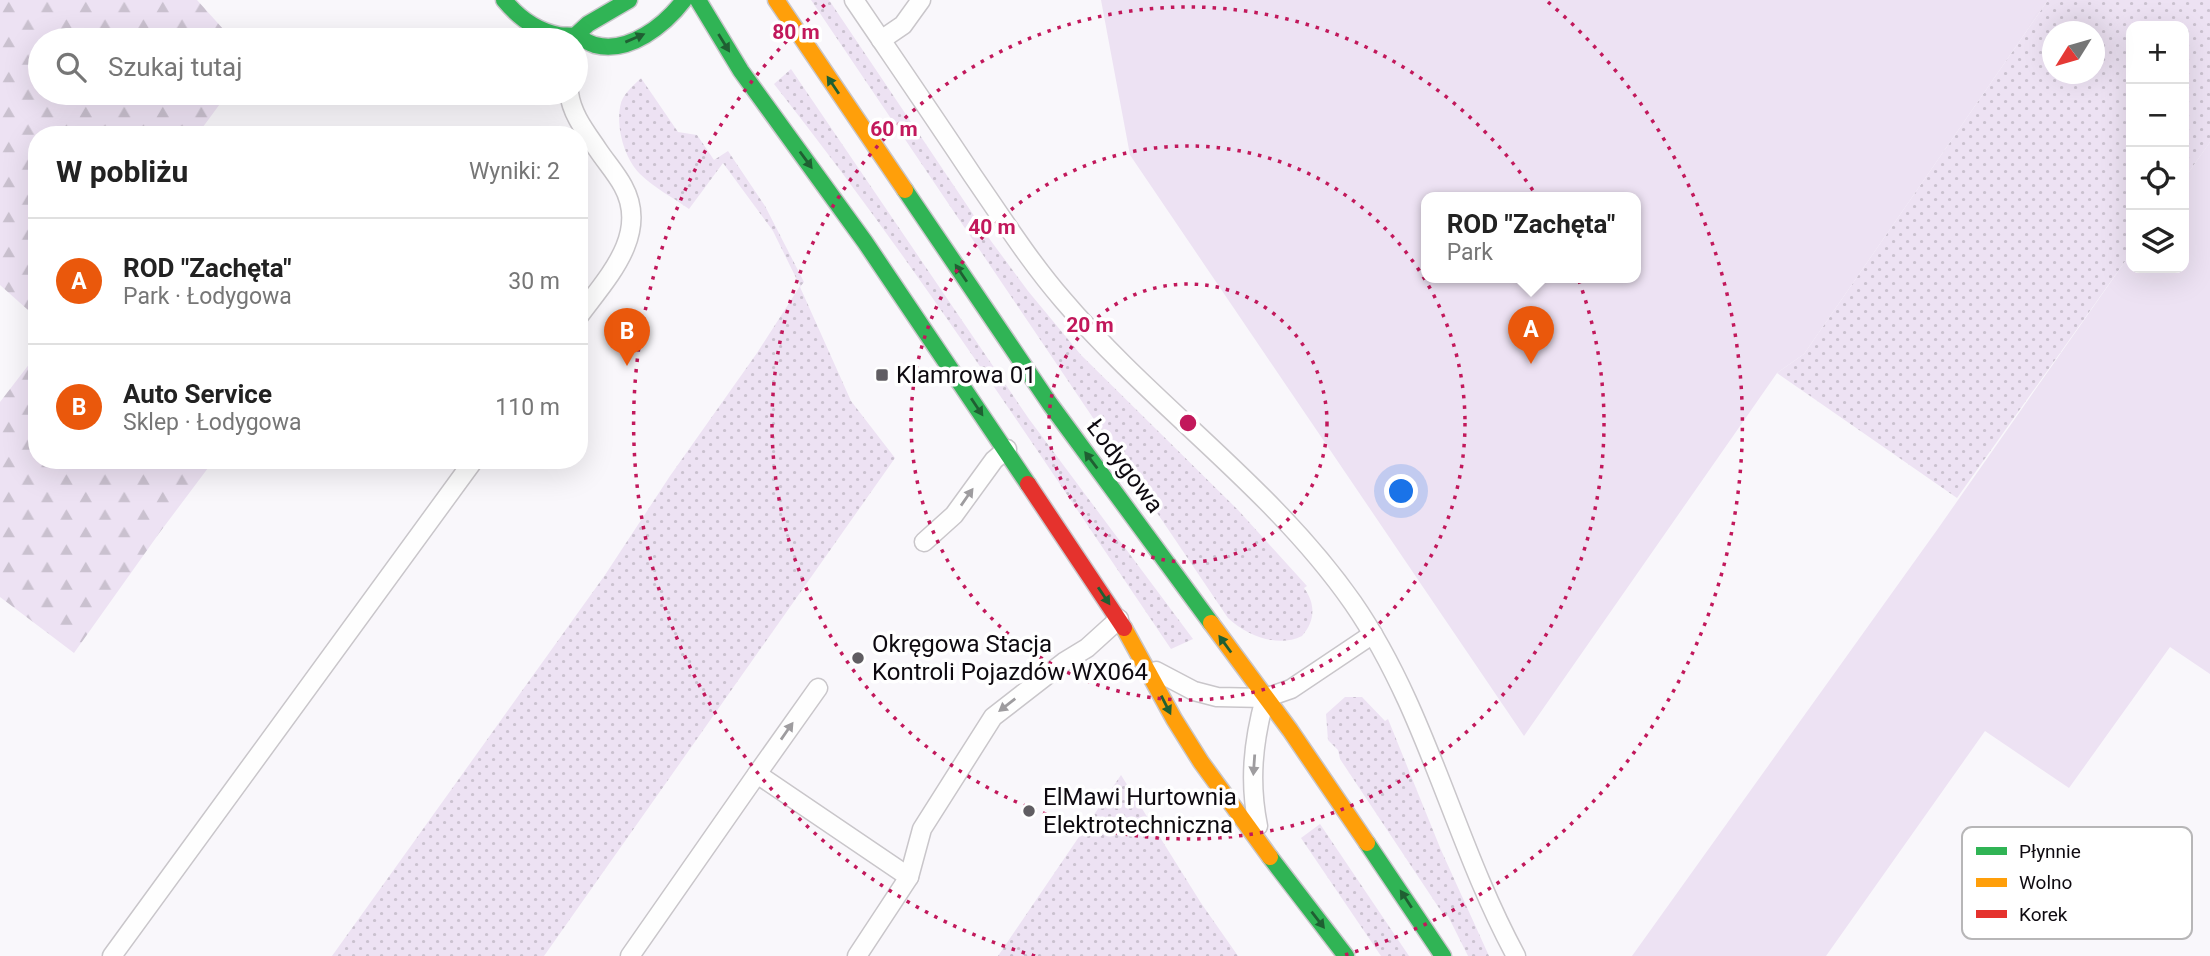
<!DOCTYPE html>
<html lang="pl">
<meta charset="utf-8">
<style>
:root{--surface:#fff;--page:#f6f6f6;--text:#222;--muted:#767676;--line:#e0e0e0;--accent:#ea580c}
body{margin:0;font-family:Roboto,sans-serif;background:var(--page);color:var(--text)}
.controls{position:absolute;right:21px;top:21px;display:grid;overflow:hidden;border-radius:14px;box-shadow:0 7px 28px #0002}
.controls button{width:63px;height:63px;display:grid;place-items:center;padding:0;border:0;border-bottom:2px solid var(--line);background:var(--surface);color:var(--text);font:35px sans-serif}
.compass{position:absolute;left:2042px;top:21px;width:63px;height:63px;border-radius:50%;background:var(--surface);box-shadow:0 7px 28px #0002;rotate:233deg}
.you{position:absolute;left:1402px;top:492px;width:24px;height:24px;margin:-18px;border:5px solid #fff;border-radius:50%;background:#1a73e8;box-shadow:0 0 0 10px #1a73e833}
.badge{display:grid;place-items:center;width:46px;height:46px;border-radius:50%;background:var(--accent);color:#fff;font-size:23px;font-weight:700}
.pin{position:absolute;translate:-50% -58px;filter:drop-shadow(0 2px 4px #0008)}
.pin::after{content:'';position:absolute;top:37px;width:24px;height:21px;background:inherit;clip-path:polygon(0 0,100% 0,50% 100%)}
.popup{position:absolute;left:1421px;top:192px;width:220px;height:91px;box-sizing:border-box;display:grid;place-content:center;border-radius:14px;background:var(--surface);filter:drop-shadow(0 2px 5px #0005);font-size:23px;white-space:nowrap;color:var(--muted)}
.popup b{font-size:26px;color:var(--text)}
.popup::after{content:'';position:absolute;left:50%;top:100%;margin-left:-14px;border:14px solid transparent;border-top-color:var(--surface)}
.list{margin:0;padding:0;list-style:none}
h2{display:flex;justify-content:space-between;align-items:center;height:91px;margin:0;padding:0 28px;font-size:30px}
h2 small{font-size:23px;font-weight:400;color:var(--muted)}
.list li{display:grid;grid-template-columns:46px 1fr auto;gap:21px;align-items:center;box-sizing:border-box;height:126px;padding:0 28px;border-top:2px solid var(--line)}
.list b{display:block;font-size:26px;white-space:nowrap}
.list p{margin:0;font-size:23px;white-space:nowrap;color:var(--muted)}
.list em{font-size:23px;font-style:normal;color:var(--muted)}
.icon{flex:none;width:38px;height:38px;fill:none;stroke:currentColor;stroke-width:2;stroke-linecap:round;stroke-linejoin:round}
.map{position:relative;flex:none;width:2210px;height:956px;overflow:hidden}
.search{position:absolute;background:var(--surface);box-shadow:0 7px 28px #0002;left:28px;top:28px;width:560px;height:77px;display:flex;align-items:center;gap:18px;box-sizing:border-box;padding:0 24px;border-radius:38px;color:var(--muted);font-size:26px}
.panel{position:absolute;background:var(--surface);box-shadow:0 7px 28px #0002;left:28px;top:126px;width:560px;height:343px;border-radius:28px}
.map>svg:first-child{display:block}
</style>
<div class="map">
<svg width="2210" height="956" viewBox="0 0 2210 956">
<defs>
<pattern id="grass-dots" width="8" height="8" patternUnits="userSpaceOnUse" patternTransform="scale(1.75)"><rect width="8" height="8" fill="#ede2f3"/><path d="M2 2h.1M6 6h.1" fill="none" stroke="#cac1cf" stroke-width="1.8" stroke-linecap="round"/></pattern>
<pattern id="forest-firs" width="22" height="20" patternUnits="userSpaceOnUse" patternTransform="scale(1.75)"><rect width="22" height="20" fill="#ede2f3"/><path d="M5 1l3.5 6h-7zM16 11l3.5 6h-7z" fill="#cac1cf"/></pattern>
</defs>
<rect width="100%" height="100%" fill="#f9f7fb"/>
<!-- grass -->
<g fill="url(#grass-dots)" fill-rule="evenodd">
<path d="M811 0H829L991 241 1028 291 1081 355 1238 510 1307 586 1304 588C1316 604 1315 621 1302 636 1278 648 1247 636 1228 618Z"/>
<path d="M2048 0H2210V142L2184 179V26H2131V253L1957 498 1777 373 1804 354ZM2052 32H2094V74H2052Z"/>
<path d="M791 69 1029 419 1193 639 1171 649C1042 459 917 265 774 84Z"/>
<path d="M641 78 678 132 697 135 714 160 728 151 765 206 804 282 800 287 851 401 895 458 544 956H332L605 575 670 476 757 353 800 286 773 231 723 163 689 209C674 198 654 188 640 174 624 158 615 125 621 103 624 93 634 85 641 78Z"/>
<path d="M1345 697H1362L1385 721 1388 719 1441 850 1489 956H1468L1448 916 1443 914 1340 759 1338 750 1328 740 1326 714Z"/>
<path d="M1121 775 1201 903 1238 956H998Z"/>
<path d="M1320 824 1409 956H1381L1301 838Z"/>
</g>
<!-- forest -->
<g fill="url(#forest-firs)">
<path d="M0 0H197L233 40H40V93H228L197 135H37V318L0 285Z"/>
<path d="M37 354V460H214L160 532 74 653 0 597V402Z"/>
</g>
<!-- garden -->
<g fill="#ede2f3" fill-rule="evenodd">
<path d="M1101 0H2048L1804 354 1777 373 1524 736 1130 155ZM1426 198H1636V278H1426Z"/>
<path d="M2210 142V674L2170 647 2069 788 1985 731 1826 956H1632L1937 530 2131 253V268H2184V179Z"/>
</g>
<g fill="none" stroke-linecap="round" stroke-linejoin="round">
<!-- lane casing -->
<g stroke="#c9c6ca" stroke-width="21">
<g id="lane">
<path d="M854 0C894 59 934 117 973 176 1002 218 1030 262 1063 300 1154 407 1272 487 1353 603 1427 710 1454 842 1516 956"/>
<path d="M881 40 903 25 921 0"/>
<path d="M569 93C572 115 586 132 598 150 606 162 616 173 623 186 650 235 606 279 579 316"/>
<path d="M924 542 954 515 994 460 1007 449"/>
<path d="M1156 671 1194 691 1217 697 1265 698 1291 689 1373 634"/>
<path d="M757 774 818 688"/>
<path d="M1258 826C1249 782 1253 742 1265 698"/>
<path d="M112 956 474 460"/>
<path d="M630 956 757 774 909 877"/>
<path d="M857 956 909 877 922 829 993 717 1064 662 1087 648 1119 619"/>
</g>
</g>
<!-- fast casing -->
<g stroke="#c9c6ca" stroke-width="19">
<g id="fast">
<path d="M504 0C518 17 537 31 559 35 564 36 570 35 575 36 582 38 588 43 595 45 629 54 665 25 684 0"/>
<path d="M698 0 741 71 865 242 1028 484"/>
<path d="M575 36 588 24 629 0"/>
<path d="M905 190 1050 404 1211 623"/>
<path d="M1367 843 1443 956"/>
<path d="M1270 857 1346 956"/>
</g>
</g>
<!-- slow casing -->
<g stroke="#c9c6ca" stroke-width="19">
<g id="slow">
<path d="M776 0 905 190"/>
<path d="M1211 623 1290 730 1367 843"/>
<path d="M1124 628 1174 719 1201 762 1270 857"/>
</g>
</g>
<!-- jam casing -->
<g stroke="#c9c6ca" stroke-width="19">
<path id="jam" d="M1028 484 1124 628"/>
</g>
<!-- lane -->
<use href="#lane" stroke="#fefefe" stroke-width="18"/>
<!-- fast -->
<use href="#fast" stroke="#30b455" stroke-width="16"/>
<!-- slow -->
<use href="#slow" stroke="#ff9f0a" stroke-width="16"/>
<!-- jam -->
<use href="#jam" stroke="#e5322d" stroke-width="16"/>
</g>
<!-- one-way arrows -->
<defs><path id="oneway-solid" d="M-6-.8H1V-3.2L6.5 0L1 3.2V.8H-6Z" transform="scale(1.75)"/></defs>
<g fill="#1f5f32">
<use href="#oneway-solid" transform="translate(635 38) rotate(-23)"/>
<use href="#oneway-solid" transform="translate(724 43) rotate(58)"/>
<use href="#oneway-solid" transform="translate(833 85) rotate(-124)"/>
<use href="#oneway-solid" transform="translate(806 160) rotate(54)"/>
<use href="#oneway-solid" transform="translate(961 273) rotate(-124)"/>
<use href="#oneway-solid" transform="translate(977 407) rotate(56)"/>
<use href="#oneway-solid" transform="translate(1091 460) rotate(-127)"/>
<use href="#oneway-solid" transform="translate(1104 596) rotate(56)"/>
<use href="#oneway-solid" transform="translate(1225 644) rotate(-126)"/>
<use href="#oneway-solid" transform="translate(1166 705) rotate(63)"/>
<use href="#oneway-solid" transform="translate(1406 899) rotate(-123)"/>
<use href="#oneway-solid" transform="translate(1318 920) rotate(52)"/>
</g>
<g fill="#9e9c9f">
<use href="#oneway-solid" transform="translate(967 497) rotate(-55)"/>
<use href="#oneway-solid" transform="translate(1007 705) rotate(142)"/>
<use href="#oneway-solid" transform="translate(787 731) rotate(-55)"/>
<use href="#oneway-solid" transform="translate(1254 765) rotate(94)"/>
</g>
<!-- distance rings -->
<g fill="none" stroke="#c2185b" stroke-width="3.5" stroke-dasharray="3.5 7">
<circle cx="1188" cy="423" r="139"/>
<circle cx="1188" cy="423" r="277"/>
<circle cx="1188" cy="423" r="416"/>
<path d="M1035 956A554 554 0 0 1 828 2M1548 2A554 554 0 0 1 1341 956"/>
</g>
<!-- markers -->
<g fill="#605d62" stroke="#fff" stroke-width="2.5">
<rect x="875" y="368" width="14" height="14" rx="3.5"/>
<circle cx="858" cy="658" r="7"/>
<circle cx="1029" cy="811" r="7"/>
</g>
<g text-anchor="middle" stroke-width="7" stroke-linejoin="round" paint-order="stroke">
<!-- poi labels -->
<g font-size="24" fill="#0e0a10" stroke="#fff" text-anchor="start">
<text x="896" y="383">Klamrowa 01</text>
<text x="872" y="652">Okręgowa Stacja<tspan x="872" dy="28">Kontroli Pojazdów WX064</tspan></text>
<text x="1043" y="805">ElMawi Hurtownia<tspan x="1043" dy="28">Elektrotechniczna</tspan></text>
</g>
<!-- street labels -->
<g font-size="24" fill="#0e0a10" stroke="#fff">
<text transform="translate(1125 466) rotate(53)" y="8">Łodygowa</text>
</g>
</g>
<!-- legend -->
<rect x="1962" y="827" width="230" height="112" rx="10" fill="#fff" stroke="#b7b6b7" stroke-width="2"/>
<rect x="1976" y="847" width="31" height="8" fill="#30b455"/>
<rect x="1976" y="878" width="31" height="9" fill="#ff9f0a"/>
<rect x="1976" y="910" width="31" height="8" fill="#e5322d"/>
<g font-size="19" fill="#0e0a10">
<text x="2019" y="858">Płynnie</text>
<text x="2019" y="889">Wolno</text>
<text x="2019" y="921">Korek</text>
</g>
<circle cx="1188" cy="423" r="10" fill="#c2185b" stroke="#fff" stroke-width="3.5"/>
<g font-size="21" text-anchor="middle" font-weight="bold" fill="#c2185b" stroke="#fff" stroke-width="7" stroke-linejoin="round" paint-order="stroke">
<text x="796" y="39">80 m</text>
<text x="894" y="136">60 m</text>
<text x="992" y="234">40 m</text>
<text x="1090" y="332">20 m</text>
</g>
</svg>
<div class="controls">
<button>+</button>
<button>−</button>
<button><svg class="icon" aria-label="locate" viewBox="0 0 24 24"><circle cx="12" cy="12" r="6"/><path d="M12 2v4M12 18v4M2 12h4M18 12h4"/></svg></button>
<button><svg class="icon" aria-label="layers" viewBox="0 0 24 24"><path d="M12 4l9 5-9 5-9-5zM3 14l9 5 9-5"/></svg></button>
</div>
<svg class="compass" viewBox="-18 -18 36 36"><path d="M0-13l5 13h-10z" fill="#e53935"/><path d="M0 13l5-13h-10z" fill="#767676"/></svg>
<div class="you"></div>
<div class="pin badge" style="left:1531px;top:364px">A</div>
<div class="popup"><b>ROD &quot;Zachęta&quot;</b>Park</div>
<div class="pin badge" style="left:627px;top:366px">B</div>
<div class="search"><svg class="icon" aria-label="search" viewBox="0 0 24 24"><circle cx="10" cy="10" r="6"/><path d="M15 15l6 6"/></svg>Szukaj tutaj</div>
<section class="panel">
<h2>W pobliżu<small>Wyniki: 2</small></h2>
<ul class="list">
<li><span class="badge">A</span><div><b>ROD &quot;Zachęta&quot;</b><p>Park · Łodygowa</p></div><em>30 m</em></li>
<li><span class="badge">B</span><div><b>Auto Service</b><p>Sklep · Łodygowa</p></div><em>110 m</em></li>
</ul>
</section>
</div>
